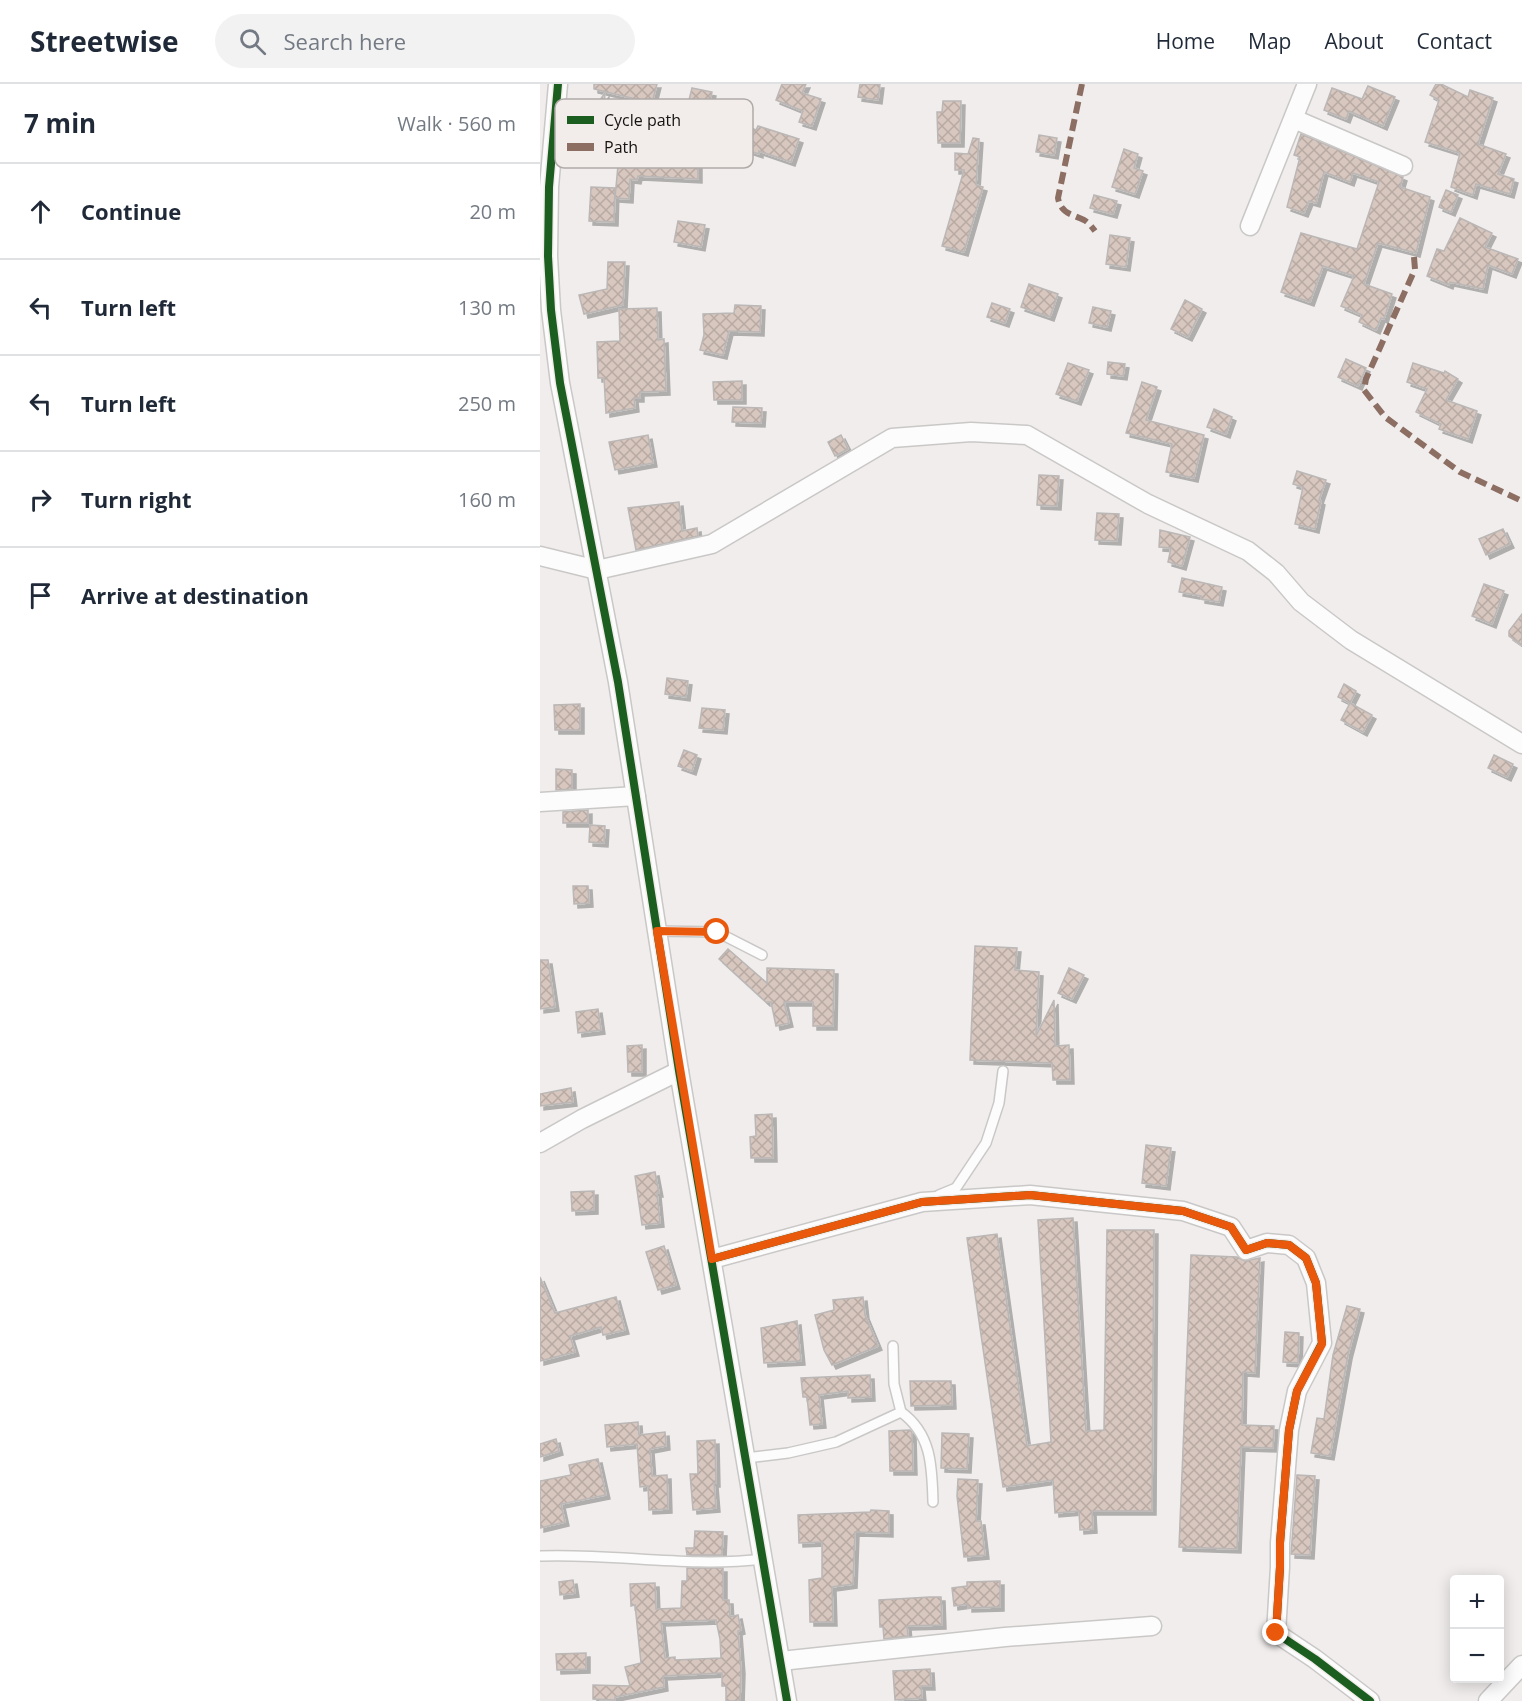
<!DOCTYPE html>
<meta charset="utf-8">
<style>
:root{--surface:#fff;--page:#f2f2f3;--text:#1f2937;--muted:#747a83;--line:#e0e1e3}
body{margin:0;font-family:"Open Sans",sans-serif;background:var(--page);color:var(--text)}
.controls{position:absolute;right:18px;bottom:18px;display:grid;overflow:hidden;border-radius:6px;box-shadow:0 3px 15px #0003}
.controls button{width:54px;height:54px;display:grid;place-items:center;padding:0;border:0;border-bottom:2px solid var(--line);background:var(--surface);color:var(--text);font:30px sans-serif}
.stop{position:absolute;width:18px;height:18px;margin:-14px;border:4px solid #ea580c;border-radius:50%;background:#fff}
.stop.end{background:#ea580c;border-color:#fff;box-shadow:0 2px 6px #0008}
.list{margin:0;padding:0;list-style:none}
h2{display:flex;justify-content:space-between;align-items:center;height:78px;margin:0;padding:0 24px;font-size:26px}
h2 small{font-size:20px;font-weight:400;color:var(--muted)}
.list li{display:grid;grid-template-columns:39px 1fr auto;gap:18px;align-items:center;box-sizing:border-box;height:96px;padding:0 24px;border-top:2px solid var(--line)}
.list b{display:block;font-size:22px;white-space:nowrap}
.list em{font-size:20px;font-style:normal;color:var(--muted)}
.icon{flex:none;width:33px;height:33px;fill:none;stroke:currentColor;stroke-width:2;stroke-linecap:round;stroke-linejoin:round}
.map{position:relative;flex:none;width:982px;height:1617px;overflow:hidden}
header{display:flex;align-items:center;gap:36px;box-sizing:border-box;height:84px;padding:0 30px;background:var(--surface);border-bottom:2px solid var(--line)}
header strong{font-size:28px}
nav{display:flex;gap:33px;margin-inline-start:auto;font-size:21px}
.search{width:420px;height:54px;background:var(--page);display:flex;align-items:center;gap:15px;box-sizing:border-box;padding:0 21px;border-radius:33px;color:var(--muted);font-size:22px}
main{display:flex}
aside{flex:1;background:var(--surface)}
.map>svg:first-child{display:block}
</style>
<header>
<strong>Streetwise</strong>
<div class="search"><svg class="icon" aria-label="search" viewBox="0 0 24 24"><circle cx="10" cy="10" r="6"/><path d="M15 15l6 6"/></svg>Search here</div>
<nav><a>Home</a><a>Map</a><a>About</a><a>Contact</a></nav>
</header>
<main>
<aside>
<h2>7 min<small>Walk · 560 m</small></h2>
<ul class="list">
<li><svg class="icon" aria-label="ahead" viewBox="0 0 24 24"><path d="M12 20V5M6 11l6-6 6 6"/></svg><div><b>Continue</b></div><em>20 m</em></li>
<li><svg class="icon" aria-label="left" viewBox="0 0 24 24"><path d="M17 20v-9H6M10 6l-5 5 5 5"/></svg><div><b>Turn left</b></div><em>130 m</em></li>
<li><svg class="icon" aria-label="left" viewBox="0 0 24 24"><path d="M17 20v-9H6M10 6l-5 5 5 5"/></svg><div><b>Turn left</b></div><em>250 m</em></li>
<li><svg class="icon" aria-label="right" viewBox="0 0 24 24"><path d="M7 20v-9h11M14 6l5 5-5 5"/></svg><div><b>Turn right</b></div><em>160 m</em></li>
<li><svg class="icon" aria-label="arrive" viewBox="0 0 24 24"><path d="M6 21V4h12l-3 4 3 4H6"/></svg><div><b>Arrive at destination</b></div></li>
</ul>
</aside>
<div class="map">
<svg width="982" height="1617" viewBox="0 0 982 1617">
<defs>
<pattern id="building-cross-hatch" width="8" height="8" patternUnits="userSpaceOnUse" patternTransform="scale(1.5)"><rect width="8" height="8" fill="#d7c7bf"/><path d="M0 0l8 8M0 8l8-8" fill="none" stroke="#b8aaa3"/></pattern>
<filter id="shadow"><feDropShadow dx="4" dy="4" stdDeviation="0" flood-color="#0004"/></filter>
</defs>
<rect width="100%" height="100%" fill="#f0edec"/>
<!-- building -->
<g fill="url(#building-cross-hatch)" stroke="#bab7b6" stroke-width="1.5" fill-rule="evenodd" filter="url(#shadow)">
<path d="M54 0H117L112 19 54 5Z"/>
<path d="M242 0H266L262 9 281 15 272 42 259 38 263 27 236 16Z"/>
<path d="M320 0H340L338 16 318 13Z"/>
<path d="M896 0H901L928 13 930 6 953 14 938 60 966 70 958 90 974 95 970 110 936 100 933 111 911 103 920 69 885 58 899 16 890 11Z"/>
<path d="M828 2 855 13 843 42 809 27 806 35 784 26 792 4 822 15Z"/>
<path d="M152 4 172 8 168 25 148 20Z"/>
<path d="M65 9 62 51 119 52V49L134 50 133 79 158 80V95L98 92 97 96 90 95 89 115 75 114 79 70 42 67 45 36Z"/>
<path d="M403 17H421L420 59H398L397 28H402Z"/>
<path d="M193 36 216 46 218 42 259 55 251 78 219 67V70L207 66 206 69 183 60Z"/>
<path d="M761 50 863 93 860 103 890 113 876 169 838 159 824 200 852 210 844 235 841 234 836 246 819 238 822 231 801 222 814 192 783 182 770 218 741 208 761 149 817 165 839 98 813 89 810 98 784 88 776 119 769 117 764 129 747 123 760 73 754 71Z"/>
<path d="M499 51 517 54 514 71 496 68Z"/>
<path d="M433 54 439 55 436 101 443 103 424 168 402 162 424 86H415V69L428 70Z"/>
<path d="M584 65 598 70 594 84 603 87 595 110 572 103Z"/>
<path d="M51 103 75 104 74 138 49 137Z"/>
<path d="M906 106 918 111 911 128 899 123Z"/>
<path d="M554 111 577 117 573 130 550 124Z"/>
<path d="M920 134 952 149 945 163 978 175 972 190 948 181 943 205 910 198 909 201 887 192 897 165 904 167Z"/>
<path d="M138 137 165 141 161 163 134 158Z"/>
<path d="M570 151 590 154 586 183 566 180Z"/>
<path d="M68 178H85L83 221 44 230 39 211 67 205Z"/>
<path d="M489 200 518 210 510 233 481 223Z"/>
<path d="M645 216 662 225 648 253 631 245Z"/>
<path d="M452 219 470 225 465 239 447 233Z"/>
<path d="M195 221 221 222 220 248 189 247 183 271 160 266 164 251 163 230 194 229Z"/>
<path d="M553 223 571 227 567 243 549 239Z"/>
<path d="M117 224 118 256 124 255 126 307 100 308V314H94L95 324 66 329 64 294H58L57 258 80 257 79 225Z"/>
<path d="M806 275 826 284 818 302 798 293Z"/>
<path d="M568 278 585 280 583 292 567 290Z"/>
<path d="M528 279 549 286 537 317 516 310Z"/>
<path d="M873 279 904 289 905 287 918 295 906 316 937 327 928 355 899 345 901 340 876 328 887 305 867 298Z"/>
<path d="M202 297V316H174L173 298Z"/>
<path d="M602 298 617 303 606 336 664 351 654 394 626 388 632 360 586 349Z"/>
<path d="M193 323 222 324 221 339 192 338Z"/>
<path d="M674 325 692 333 686 350 667 343Z"/>
<path d="M108 351 113 379 75 386 69 358Z"/>
<path d="M301 351 308 365 295 372 288 358Z"/>
<path d="M757 387 786 396 779 416 781 417 775 445 755 440 763 403 753 400Z"/>
<path d="M499 391 519 392 517 422 497 421Z"/>
<path d="M139 418 142 447 157 444 158 452 96 466 88 424Z"/>
<path d="M557 429 579 430 577 457 555 456Z"/>
<path d="M963 445 970 460 946 471 939 455Z"/>
<path d="M620 446 650 453 642 482 628 478 631 464 619 463Z"/>
<path d="M642 494 682 503 679 518 661 515V512L639 508Z"/>
<path d="M944 500 964 507 952 540 932 532Z"/>
<path d="M982 530V561L969 552V547Z"/>
<path d="M127 594 148 597 146 613 125 610Z"/>
<path d="M804 600 816 607 810 619 798 613Z"/>
<path d="M810 619 832 631 823 648 801 636Z"/>
<path d="M40 620V646H15L14 621Z"/>
<path d="M162 624 185 626 183 646 159 644Z"/>
<path d="M144 666 157 671 152 687 138 682Z"/>
<path d="M954 671 973 680 967 693 948 684Z"/>
<path d="M16 685 32 686V705L16 706Z"/>
<path d="M48 726V739H23V728Z"/>
<path d="M50 741 65 742 64 759 49 758Z"/>
<path d="M33 802H48L49 819 34 820Z"/>
<path d="M435 862 477 864 475 886 499 888 496 952 514 916 515 962 529 961 530 996H513L512 979 430 976Z"/>
<path d="M188 865 227 899V884L294 886 293 942H273V918H244L249 939 236 942 231 918H226L179 875Z"/>
<path d="M0 876H8L15 923 0 925Z"/>
<path d="M529 884 544 891 532 915 518 909Z"/>
<path d="M58 925 61 946 38 949 36 928Z"/>
<path d="M102 961V988H88L87 962Z"/>
<path d="M31 1004 33 1018 0 1022V1010Z"/>
<path d="M232 1030 233 1074H211L210 1053 216 1052 215 1031Z"/>
<path d="M606 1061 631 1064 626 1102 602 1099Z"/>
<path d="M115 1088 119 1109H117L120 1139 102 1141 95 1092Z"/>
<path d="M54 1107V1126L32 1127 31 1108Z"/>
<path d="M533 1134 546 1347 564 1346 567 1146H614L612 1427H552L553 1445 540 1446 539 1427 515 1429 513 1396 463 1403 427 1154 457 1150 487 1362 511 1358 498 1136Z"/>
<path d="M124 1162 136 1201 118 1206 106 1168Z"/>
<path d="M651 1171 697 1173 705 1177 720 1174 715 1289 703 1288 702 1341 734 1342 733 1364 701 1363 697 1465 639 1463Z"/>
<path d="M0 1193 15 1229 76 1213 85 1246 63 1251 61 1243 30 1252 35 1268 0 1277Z"/>
<path d="M323 1213 325 1231 338 1262 292 1281 284 1266 275 1231 294 1226 293 1216Z"/>
<path d="M807 1222 820 1225 808 1271 790 1372 771 1369 777 1334 784 1335 793 1271Z"/>
<path d="M257 1237 261 1277 224 1279 221 1244Z"/>
<path d="M745 1248 759 1249 758 1279 743 1278Z"/>
<path d="M330 1291 331 1313 308 1314V1307L279 1311 282 1340 270 1341 267 1313H263L261 1294Z"/>
<path d="M370 1297H411L412 1321 371 1322Z"/>
<path d="M98 1338 99 1351 125 1348 126 1362 110 1365 112 1392 127 1391 128 1425 109 1426 108 1402 100 1403 97 1360 67 1363 65 1341Z"/>
<path d="M370 1346 372 1348 373 1387H350L349 1347Z"/>
<path d="M402 1349 429 1350 427 1385 401 1384Z"/>
<path d="M16 1355 19 1367 0 1373V1360Z"/>
<path d="M175 1356 176 1399H174L176 1424 153 1426 150 1390H158L157 1357Z"/>
<path d="M58 1375 66 1411 21 1420 25 1438 0 1444V1397L31 1391 29 1381Z"/>
<path d="M757 1391 775 1392 770 1471 751 1470Z"/>
<path d="M418 1395 438 1396 436 1437H441L445 1471 424 1473 417 1412Z"/>
<path d="M331 1426 349 1427V1449L315 1448 313 1500 292 1503 293 1538H270L269 1496 282 1494V1458L259 1459 258 1431 330 1428Z"/>
<path d="M155 1447 183 1448 182 1471H147L146 1464H154Z"/>
<path d="M147 1484H183V1516H189L190 1533 198 1531 201 1546 198 1547 201 1586 200 1617H186V1602H182V1589L123 1592 124 1603 75 1613V1616L53 1615V1601L90 1602 85 1583 101 1579 95 1521 91 1522 90 1500 115 1499 116 1525 141 1524 142 1497H147ZM176 1536 180 1555 181 1574 135 1576V1573L125 1574 121 1538Z"/>
<path d="M33 1496 35 1509 20 1511 19 1498Z"/>
<path d="M460 1497V1523L428 1524V1520L414 1522 412 1504 427 1502V1498Z"/>
<path d="M390 1513H401L402 1541 367 1542 368 1552 344 1555 343 1543H340L339 1516Z"/>
<path d="M46 1569V1585L17 1586 16 1570Z"/>
<path d="M390 1585 391 1602H381L382 1614 355 1616 353 1587Z"/>
</g>
<g fill="none" stroke-linecap="round" stroke-linejoin="round">
<!-- service casing -->
<g stroke="#cac8c7" stroke-width="12">
<g id="service">
<path d="M117 847 177 848 222 871"/>
<path d="M399 1111 416 1104 446 1059 459 1019 463 987"/>
<path d="M361 1328C392 1350 392 1384 393 1418"/>
<path d="M206 1374 248 1369 296 1358 361 1328 354 1300 353 1262"/>
<path d="M0 1472C75 1469 147 1484 223 1475"/>
</g>
</g>
<!-- minor casing -->
<g stroke="#cac8c7" stroke-width="21">
<g id="minor">
<path d="M18 0 9 103 8 172 11 226 20 299 78 598 139 987 247 1617"/>
<path d="M754 35 863 82"/>
<path d="M710 142 767 0"/>
<path d="M0 472 57 486 172 460 352 354 431 348 487 351 608 420 708 467 736 489 761 518 811 556 982 660"/>
<path d="M0 718 96 712"/>
<path d="M0 1059 42 1035 139 987"/>
<path d="M172 1175 382 1118 490 1111 643 1127 691 1143 706 1166 727 1159 749 1161 766 1174 776 1199 782 1259 757 1307 749 1346 740 1459V1483L736 1549 775 1575 830 1617"/>
<path d="M241 1577 465 1553 612 1542"/>
<path d="M948 1617 982 1581"/>
</g>
</g>
<!-- service -->
<use href="#service" stroke="#fdfcfc" stroke-width="9"/>
<!-- minor -->
<use href="#minor" stroke="#fdfcfc" stroke-width="18"/>
<!-- quiet -->
<g stroke="#8d6e63" stroke-width="6" stroke-dasharray="12 6" stroke-linecap="butt">
<path d="M542 0 518 114C521 130 532 130 544 136 549 139 552 143 555 147"/>
<path d="M874 173 875 185 826 295 824 306 845 333 920 388 982 417"/>
</g>
<!-- cycleway casing -->
<g stroke="#f2ecea" stroke-width="11">
<g id="cycleway">
<path d="M18 0 9 103 8 172 11 226 20 299 78 598 139 987 247 1617"/>
<path d="M172 1175 382 1118 490 1111 643 1127 691 1143 706 1166 727 1159 749 1161 766 1174 776 1199 782 1259 757 1307 749 1346 740 1459V1483L736 1549 775 1575 830 1617"/>
</g>
</g>
<!-- cycleway -->
<use href="#cycleway" stroke="#1b5e20" stroke-width="8"/>
</g>
<g fill="none" stroke-linecap="round" stroke-linejoin="round">
<!-- route -->
<path stroke="#ea580c" stroke-width="8" d="M177 848 117 847 172 1175 382 1118 490 1111 643 1127 691 1143 706 1166 727 1159 749 1161 766 1174 776 1199 782 1260 757 1307 749 1346 740 1459V1483L736 1549"/>
</g>
<!-- legend -->
<rect x="15" y="15" width="198" height="69" rx="9" fill="#f2ecea" stroke="#b0aba9" stroke-width="1.5"/>
<rect x="27" y="32" width="27" height="8" fill="#1b5e20"/>
<rect x="27" y="59" width="27" height="8" fill="#8d6e63"/>
<g font-size="16" fill="#151312">
<text x="64" y="42">Cycle path</text>
<text x="64" y="69">Path</text>
</g>
</svg>
<div class="controls">
<button>+</button>
<button>−</button>
</div>
<div class="stop" style="left:177px;top:848px"></div>
<div class="stop end" style="left:736px;top:1549px"></div>
</div>
</main>
